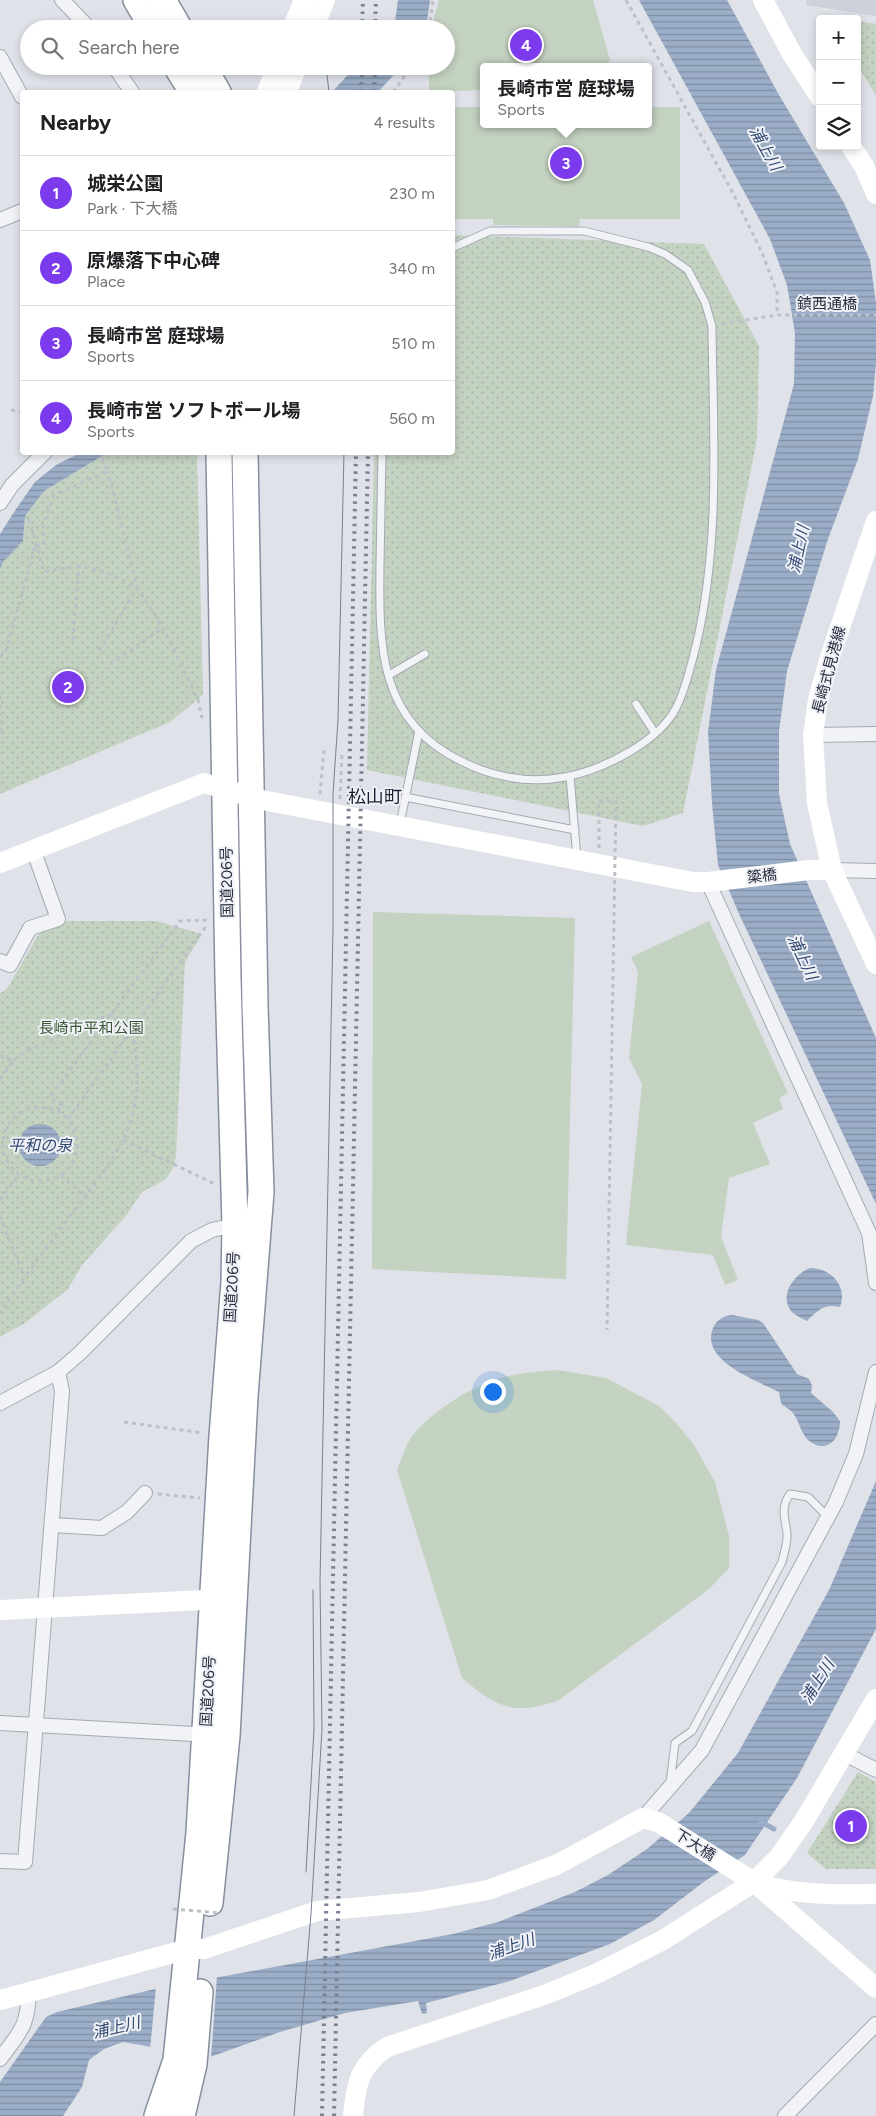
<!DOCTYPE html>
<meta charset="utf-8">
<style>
:root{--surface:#fff;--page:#f2f2f2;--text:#202124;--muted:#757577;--line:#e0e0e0;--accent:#7c3aed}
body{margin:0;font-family:Figtree,"Noto Sans JP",sans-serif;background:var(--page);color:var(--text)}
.controls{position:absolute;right:15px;top:15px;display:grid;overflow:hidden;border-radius:5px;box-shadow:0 2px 8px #0003}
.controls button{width:45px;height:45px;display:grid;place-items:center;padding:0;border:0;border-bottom:1px solid var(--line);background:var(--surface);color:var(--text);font:25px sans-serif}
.you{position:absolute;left:492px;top:1391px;width:18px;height:18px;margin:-12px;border:4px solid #fff;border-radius:50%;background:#1a73e8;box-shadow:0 0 0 8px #1a73e833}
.badge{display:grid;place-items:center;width:32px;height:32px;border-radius:50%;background:var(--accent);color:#fff;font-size:16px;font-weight:700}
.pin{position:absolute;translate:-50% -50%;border:2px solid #fff;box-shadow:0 1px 5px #0006}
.popup{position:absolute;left:480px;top:63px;width:172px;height:65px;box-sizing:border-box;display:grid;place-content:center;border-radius:5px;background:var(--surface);filter:drop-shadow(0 1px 4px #0005);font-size:16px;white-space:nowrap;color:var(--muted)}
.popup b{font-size:19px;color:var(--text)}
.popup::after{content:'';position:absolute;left:50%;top:100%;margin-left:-10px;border:10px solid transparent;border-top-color:var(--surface)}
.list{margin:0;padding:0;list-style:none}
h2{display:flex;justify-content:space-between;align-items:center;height:65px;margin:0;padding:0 20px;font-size:21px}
h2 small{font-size:16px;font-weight:400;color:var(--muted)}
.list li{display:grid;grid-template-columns:32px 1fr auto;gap:15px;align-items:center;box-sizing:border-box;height:75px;padding:0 20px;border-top:1px solid var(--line)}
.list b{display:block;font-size:19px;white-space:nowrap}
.list p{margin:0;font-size:16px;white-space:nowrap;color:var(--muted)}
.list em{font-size:16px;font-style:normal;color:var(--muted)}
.icon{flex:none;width:28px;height:28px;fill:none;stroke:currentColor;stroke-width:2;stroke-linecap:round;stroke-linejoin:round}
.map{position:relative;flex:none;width:876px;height:2116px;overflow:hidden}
.search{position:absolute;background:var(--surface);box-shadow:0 2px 8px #0003;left:20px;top:20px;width:435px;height:55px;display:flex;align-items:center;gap:12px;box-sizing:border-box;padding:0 18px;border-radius:28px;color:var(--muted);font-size:19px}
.panel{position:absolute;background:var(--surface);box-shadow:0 2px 8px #0003;left:20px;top:90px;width:435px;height:365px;border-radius:5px}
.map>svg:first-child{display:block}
</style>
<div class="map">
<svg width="876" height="2116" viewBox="0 0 876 2116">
<defs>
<pattern id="park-dots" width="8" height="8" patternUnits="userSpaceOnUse" patternTransform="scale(1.25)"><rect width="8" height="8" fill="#c4d2c1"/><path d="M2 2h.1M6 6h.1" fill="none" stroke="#a8b5a7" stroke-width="1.8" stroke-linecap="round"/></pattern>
<pattern id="water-rules" width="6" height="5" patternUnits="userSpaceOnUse" patternTransform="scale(1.25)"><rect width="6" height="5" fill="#9badc7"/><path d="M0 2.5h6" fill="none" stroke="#7e8da3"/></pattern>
</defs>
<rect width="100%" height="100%" fill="#dfe2e8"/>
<!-- built -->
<path fill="#ced1da" d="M807 0H876V16L806 5Z"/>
<!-- green -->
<g fill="#c4d2c1">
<path d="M439 0H593L610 60 606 67H484L483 90 429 92V66H446V29H431Z"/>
<path d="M453 107H483L484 124H648L649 107H680V219H580L579 226 493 225V219H453Z"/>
<path d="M373 912 575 918 566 1279 372 1269Z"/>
<path d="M709 921 788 1093 779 1098 783 1109 753 1123 770 1164 729 1178 721 1237 738 1280 725 1285 713 1255 626 1245 642 1084 629 1058 638 972 631 957Z"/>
<path d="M558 1370 606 1378 659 1406 677 1424 694 1445 715 1482 729 1536V1568L709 1589 559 1700C513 1716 498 1708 462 1678L397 1470C401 1461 404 1450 409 1441 424 1417 463 1392 489 1382 510 1373 535 1372 558 1370Z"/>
</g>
<!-- park -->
<g fill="url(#park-dots)">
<path d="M857 21 876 24V96L857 64Z"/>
<path d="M453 235 704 244 759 346 757 439 683 813 643 826 367 770 374 453 452 452Z"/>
<path d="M107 453H197L203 695 170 722 0 794V569L3 562 23 541 25 516 44 491Z"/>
<path d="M68 921H156L202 934 185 962 176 1157 172 1170 165 1180 142 1192 125 1217 82 1265 68 1289 25 1323 0 1337V993L7 989 41 930Z"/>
<path d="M858 1772 876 1782V1869H826L807 1853Z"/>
</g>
<!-- water -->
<g fill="url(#water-rules)">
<path d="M398 0H430L426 29H394Z"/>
<path d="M639 0H727L779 95 844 203 870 260 876 303V362L873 396 858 459 828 539 787 671 779 731V794L790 844 876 1038V1204L740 916 718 865 712 803 708 732 716 670 794 384 795 333 787 285 770 239Z"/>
<path d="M356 66H402L378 92H332Z"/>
<path d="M80 453H107L44 491 25 516 23 541 3 562 0 569V534L16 509 35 482 56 465Z"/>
<circle cx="40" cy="1145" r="21"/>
<path d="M810 1268C831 1268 848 1286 840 1307 824 1303 817 1311 807 1321 803 1319 797 1316 793 1313 777 1297 794 1274 810 1268Z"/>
<path d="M732 1315 758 1320 763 1323 797 1374 809 1379 812 1386 811 1393 833 1412 840 1421C840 1440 826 1455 808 1440 801 1433 799 1421 793 1413 790 1409 784 1407 781 1403L779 1392C758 1381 703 1362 712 1331 715 1321 722 1316 732 1315Z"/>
<path d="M876 1481V1629L797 1778 745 1855 705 1881 654 1920 610 1944 510 1981 426 2003 427 2013 422 2014 418 2001 345 2013 280 2032 210 2057 123 2042 104 2049 89 2060 82 2087 63 2116H0V2082L46 2017 57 2012 155 1989 453 1934 498 1922 575 1892 608 1875 647 1849 689 1813 738 1753 829 1590Z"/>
</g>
<!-- pier -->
<path fill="#dfe2e8" d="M217 1976 211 2059 150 2050 156 1986Z"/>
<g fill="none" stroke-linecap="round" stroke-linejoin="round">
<!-- stream -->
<path stroke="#9badc7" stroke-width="5" d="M761 1822 774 1829"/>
<!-- lane casing -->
<g stroke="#a5a9b2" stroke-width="9">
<g id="lane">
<path d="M382 452C381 490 381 527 380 564 379 645 378 721 461 761 495 778 528 784 565 777 602 770 660 742 677 706 686 688 691 665 696 646 721 541 713 432 712 326L705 302 688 270 665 254 648 247 584 231H490L452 248"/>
<path d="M389 675 425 654"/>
<path d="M636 704 655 733"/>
<path d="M570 776 577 858"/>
<path d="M405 797 575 830"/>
<path d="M400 824 419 731"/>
<path d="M670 1783 675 1743 692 1731 782 1562C784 1553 788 1542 787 1533 785 1518 780 1508 790 1494L808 1497 828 1517"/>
</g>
</g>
<!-- street casing -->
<g stroke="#a5a9b2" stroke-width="16">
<g id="street">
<path d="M62 0 90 29"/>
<path d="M0 57 22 97"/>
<path d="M114 66 132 92"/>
<path d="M0 220 22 211"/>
<path d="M0 503 12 485 45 452"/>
<path d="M813 735 876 734"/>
<path d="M832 870 876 871"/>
<path d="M708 882 869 1233 876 1283"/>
<path d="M0 961 10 965 30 928 58 919 33 849"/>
<path d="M0 1403 58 1372 80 1353 191 1241 212 1230 235 1225"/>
<path d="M53 1525 102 1528 127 1512 145 1493"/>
<path d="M0 1723 211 1735"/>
<path d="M845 1754 876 1770"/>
<path d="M643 1818 702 1750 836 1502 856 1454 876 1372"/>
<path d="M0 1861 25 1862 62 1391 58 1372"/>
<path d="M0 2059C21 2031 28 2026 29 1991"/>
<path d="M785 2116 876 2024"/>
</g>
</g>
<!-- highway casing -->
<g stroke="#878e9e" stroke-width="28">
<g id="highway">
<path d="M136 0 153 29"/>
<path d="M163 0 180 29"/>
<path d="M176 66 192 92"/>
<path d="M203 66 218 92"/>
<path d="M210 1903 227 1736 245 1396 261 1192 255 1005 245 452"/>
<path d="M157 2116 176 2060 199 1833 222 1436 234 1282 235 1225 228 978 219 452"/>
<path d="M182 2116 194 2064 200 1992"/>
</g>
</g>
<!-- path -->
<g stroke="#bec0c7" stroke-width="3" stroke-dasharray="4 4" stroke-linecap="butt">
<path d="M626 0 734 195 763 255 777 292V315"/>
<path d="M429 29 433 0"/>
<path d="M393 92 412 66"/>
<path d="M722 324 777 315H876"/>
<path d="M11 410 22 412"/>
<path d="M29 519 44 572 79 566 105 572 137 588 154 613 171 643 198 700 202 718"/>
<path d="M36 546 44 544 43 525 54 495 108 471 99 452"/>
<path d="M73 640 79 566"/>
<path d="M99 651 137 588 108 471"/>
<path d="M0 657 6 651 35 547"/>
<path d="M110 664 163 628"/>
<path d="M0 696V732"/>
<path d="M320 794 324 750"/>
<path d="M340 799 342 752"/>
<path d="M599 848V801"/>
<path d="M0 1056 13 1061"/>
<path d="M0 1079 13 1061 24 1052 98 1019 111 1015 133 1030C138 1062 140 1098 128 1128 117 1157 95 1183 76 1208 50 1243 24 1277 0 1313"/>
<circle cx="40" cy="1144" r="37"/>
<path d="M58 1112 62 1105 50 1097 180 921 208 920"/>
<path d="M68 1119 207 925"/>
<path d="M123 1140 215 1184"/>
<path d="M61 1175 85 1197"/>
<path d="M0 1200 19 1174"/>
<path d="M0 1216 24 1276"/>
<path d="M124 1422 203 1433"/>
<path d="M158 1494 200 1498"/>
</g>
<!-- lane -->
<use href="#lane" stroke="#f2f3f7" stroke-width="7"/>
<!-- street -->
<use href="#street" stroke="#f2f3f7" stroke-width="14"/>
<!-- secondary -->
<g stroke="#fff" stroke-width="20">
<path d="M763 0 792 54 820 97"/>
<path d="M267 92 277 66"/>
<path d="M287 92 297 66"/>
<path d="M851 146 864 166 876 194"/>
<path d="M876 521 830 657 818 700 813 735 817 803 832 870 876 964"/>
<path d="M0 863 204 783 262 800 693 882H708L809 870H832"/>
<path d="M0 1610 225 1599"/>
<path d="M759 1884C798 1895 836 1895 876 1894"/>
<path d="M0 2000 188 1949H204L317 1911 419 1902 488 1890 556 1865 643 1818 658 1822 754 1882 876 1988"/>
<path d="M353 2116C356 2084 359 2066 387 2047L547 1994 598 1973 663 1940 754 1882 779 1857 804 1821 876 1699"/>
</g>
<!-- highway -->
<use href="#highway" stroke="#fff" stroke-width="25"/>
<!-- tram -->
<g stroke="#798091" stroke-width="1">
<path d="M301 0 316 29"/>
<path d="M313 0 326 29"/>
<path d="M326 66 329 92"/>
<path d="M306 1872 314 1729 313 1590"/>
<path d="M294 2116 311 1914 322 1729 320 1582 333 929V794L338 720 344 452"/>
</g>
<!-- rail -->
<g stroke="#798091" stroke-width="4" stroke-dasharray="2.5 5" stroke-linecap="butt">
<path d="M362 29 363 0"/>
<path d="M375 29 376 0"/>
<path d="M361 92 362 66"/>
<path d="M374 92 375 66"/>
<path d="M322 2116 356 452"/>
<path d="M334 2116 368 452"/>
</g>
<!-- path-bridge -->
<g stroke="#bec0c7" stroke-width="3" stroke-dasharray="4 4" stroke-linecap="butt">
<path d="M599 801H616L607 1330"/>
<path d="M173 1909 221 1913"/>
</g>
<!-- secondary-bridge -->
<g stroke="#fff" stroke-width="20">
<path d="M292 29 304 0"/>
<path d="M313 29 325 0"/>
</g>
</g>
<g text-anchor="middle" stroke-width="4" stroke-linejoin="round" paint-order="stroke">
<!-- street labels -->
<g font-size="15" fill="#292f3f" stroke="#eff1f6">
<text x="827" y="309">鎮西通橋</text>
<text transform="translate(829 670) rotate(-75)" y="5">長崎式見港線</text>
<text transform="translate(762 876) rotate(-7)" y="5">簗橋</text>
<text transform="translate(227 882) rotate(-91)" y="5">国道206号</text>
<text transform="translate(232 1287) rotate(-87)" y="5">国道206号</text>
<text transform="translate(208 1691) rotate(-87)" y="5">国道206号</text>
<text transform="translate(695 1845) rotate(32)" y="5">下大橋</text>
</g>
<!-- park labels -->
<g font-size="15" fill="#3a5a36" stroke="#eff1f6">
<text x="91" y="1033">長崎市平和公園</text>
</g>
<!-- water labels -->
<g font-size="16" font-style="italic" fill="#344a72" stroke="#eff1f6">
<text transform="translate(766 148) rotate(61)" y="6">浦上川</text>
<text transform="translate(798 549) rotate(-78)" y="6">浦上川</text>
<text transform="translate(803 957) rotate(65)" y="6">浦上川</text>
<text x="40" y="1151">平和の泉</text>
<text transform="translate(817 1681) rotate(-58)" y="6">浦上川</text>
<text transform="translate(511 1946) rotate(-19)" y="6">浦上川</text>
<text transform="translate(116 2027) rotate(-13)" y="6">浦上川</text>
</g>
<!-- quarter labels -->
<g font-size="18" fill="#1b2030" stroke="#eff1f6">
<text x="375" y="803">松山町</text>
</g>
</g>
</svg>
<div class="controls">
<button>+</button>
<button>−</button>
<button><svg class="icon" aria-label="layers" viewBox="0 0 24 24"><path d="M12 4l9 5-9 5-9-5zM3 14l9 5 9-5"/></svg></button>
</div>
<div class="you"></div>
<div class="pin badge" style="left:851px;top:1826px">1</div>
<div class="pin badge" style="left:68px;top:687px">2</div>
<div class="pin badge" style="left:566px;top:163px">3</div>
<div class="popup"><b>長崎市営 庭球場</b>Sports</div>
<div class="pin badge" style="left:526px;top:45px">4</div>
<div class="search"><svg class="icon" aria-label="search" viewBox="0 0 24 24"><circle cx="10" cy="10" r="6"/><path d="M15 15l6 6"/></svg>Search here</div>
<section class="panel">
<h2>Nearby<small>4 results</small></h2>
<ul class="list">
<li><span class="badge">1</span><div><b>城栄公園</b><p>Park · 下大橋</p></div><em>230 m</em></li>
<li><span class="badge">2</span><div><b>原爆落下中心碑</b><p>Place</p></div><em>340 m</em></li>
<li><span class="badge">3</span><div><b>長崎市営 庭球場</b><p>Sports</p></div><em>510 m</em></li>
<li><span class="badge">4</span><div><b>長崎市営 ソフトボール場</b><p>Sports</p></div><em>560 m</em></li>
</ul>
</section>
</div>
